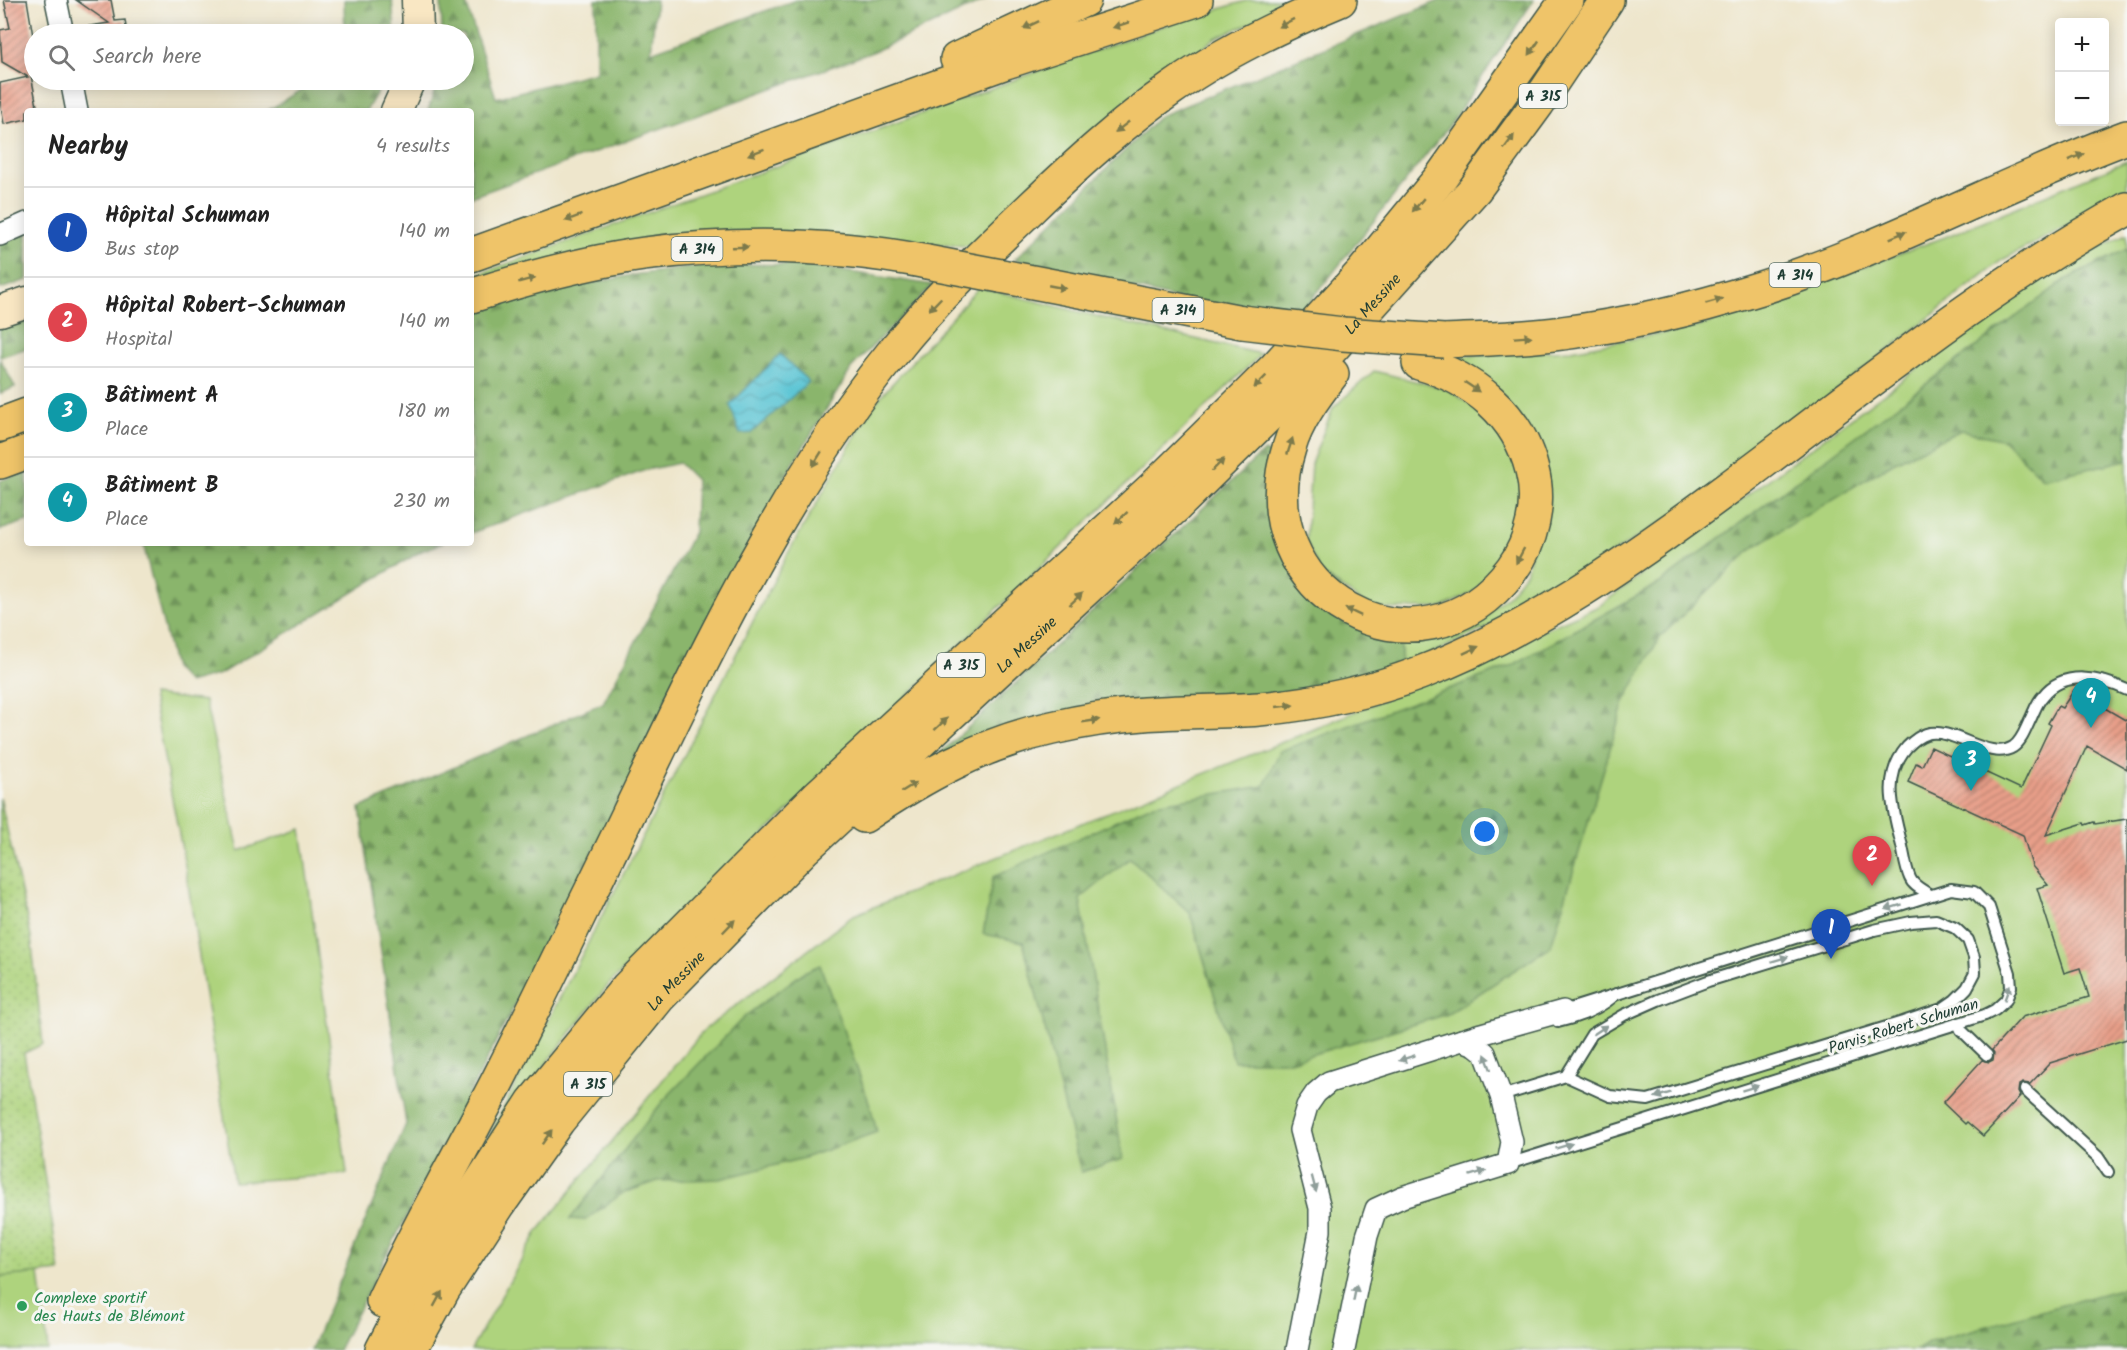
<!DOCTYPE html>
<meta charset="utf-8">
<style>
:root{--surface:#fff;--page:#f2f2f2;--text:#222;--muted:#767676;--line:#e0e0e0;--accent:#b45309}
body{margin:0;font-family:Kalam,sans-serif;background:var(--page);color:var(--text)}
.controls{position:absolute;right:18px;top:18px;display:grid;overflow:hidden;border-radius:6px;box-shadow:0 3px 15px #0003}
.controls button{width:54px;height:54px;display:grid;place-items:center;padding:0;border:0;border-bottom:2px solid var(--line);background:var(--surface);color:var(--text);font:30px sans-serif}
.you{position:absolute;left:1485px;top:832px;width:21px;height:21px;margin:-15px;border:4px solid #fff;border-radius:50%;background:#1a73e8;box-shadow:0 0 0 9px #1a73e833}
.badge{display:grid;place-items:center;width:39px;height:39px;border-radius:50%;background:var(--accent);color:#fff;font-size:20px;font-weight:700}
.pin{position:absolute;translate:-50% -50px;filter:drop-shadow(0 2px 3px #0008)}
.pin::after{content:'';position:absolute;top:32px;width:21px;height:18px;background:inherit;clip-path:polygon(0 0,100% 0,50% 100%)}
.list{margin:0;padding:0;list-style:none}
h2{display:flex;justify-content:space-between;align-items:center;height:78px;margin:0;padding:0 24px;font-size:26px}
h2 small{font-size:20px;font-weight:400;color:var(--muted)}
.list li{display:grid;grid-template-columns:39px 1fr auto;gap:18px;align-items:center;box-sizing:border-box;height:90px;padding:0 24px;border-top:2px solid var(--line)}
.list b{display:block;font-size:22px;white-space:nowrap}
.list p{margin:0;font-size:20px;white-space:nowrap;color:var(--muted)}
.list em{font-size:20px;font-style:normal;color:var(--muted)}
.icon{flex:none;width:33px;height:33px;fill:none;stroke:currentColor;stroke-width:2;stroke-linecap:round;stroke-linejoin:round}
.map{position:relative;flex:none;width:2127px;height:1350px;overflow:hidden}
.search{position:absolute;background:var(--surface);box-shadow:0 3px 15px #0003;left:24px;top:24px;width:450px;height:66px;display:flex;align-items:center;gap:15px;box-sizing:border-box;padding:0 21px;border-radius:33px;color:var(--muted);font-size:22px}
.panel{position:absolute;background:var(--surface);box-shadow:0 3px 15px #0003;left:24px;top:108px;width:450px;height:438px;border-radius:6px}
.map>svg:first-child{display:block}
</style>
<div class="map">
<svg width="2127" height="1350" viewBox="0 0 2127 1350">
<defs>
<pattern id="forest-firs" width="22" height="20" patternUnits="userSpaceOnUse" patternTransform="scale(1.5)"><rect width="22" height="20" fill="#8ab56c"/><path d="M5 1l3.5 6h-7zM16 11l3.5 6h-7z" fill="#70945a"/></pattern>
<pattern id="garden-dots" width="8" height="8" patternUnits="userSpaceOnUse" patternTransform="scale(1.5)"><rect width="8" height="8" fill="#aed37d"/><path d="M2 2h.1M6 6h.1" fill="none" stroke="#95b66d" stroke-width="1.8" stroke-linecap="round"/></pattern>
<pattern id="water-waves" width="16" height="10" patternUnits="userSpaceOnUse" patternTransform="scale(1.5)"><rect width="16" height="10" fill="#59c4d4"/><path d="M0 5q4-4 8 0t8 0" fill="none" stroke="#49a0ad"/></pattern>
<pattern id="building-hatch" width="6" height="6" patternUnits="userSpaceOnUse" patternTransform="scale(1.5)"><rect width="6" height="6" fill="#e89f89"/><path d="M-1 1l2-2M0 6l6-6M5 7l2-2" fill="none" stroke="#bb8371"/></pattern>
</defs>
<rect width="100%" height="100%" fill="#f6f6f2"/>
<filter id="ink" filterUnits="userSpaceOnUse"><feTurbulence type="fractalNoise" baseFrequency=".0167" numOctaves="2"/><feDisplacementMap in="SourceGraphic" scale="12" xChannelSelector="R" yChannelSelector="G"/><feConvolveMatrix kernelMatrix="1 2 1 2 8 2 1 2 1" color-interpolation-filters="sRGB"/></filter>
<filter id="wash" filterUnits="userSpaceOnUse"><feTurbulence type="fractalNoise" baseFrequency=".008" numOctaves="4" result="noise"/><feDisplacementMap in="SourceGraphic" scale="24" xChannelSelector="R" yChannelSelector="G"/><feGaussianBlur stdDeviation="1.35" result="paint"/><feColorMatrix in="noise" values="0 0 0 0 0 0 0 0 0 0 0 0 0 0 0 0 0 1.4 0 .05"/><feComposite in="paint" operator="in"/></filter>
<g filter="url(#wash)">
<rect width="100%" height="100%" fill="#eee6cc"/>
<!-- grass -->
<g fill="#aed37d" stroke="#668858" stroke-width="1.5">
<path d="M1249 0H1305L1215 38 969 246 767 236 471 280V277L1160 27Z"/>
<path d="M2127 161V195L2002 260 1701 498 1510 617 1402 667 1400 638 1483 614 1508 596 1527 570 1545 469 1442 357 1571 350 1697 327 1945 237Z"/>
<path d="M2127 234V1350H471L538 1231 704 1030 854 915 1310 731 1599 606 2043 275Z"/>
<path d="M979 287 1108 319 1261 354 609 984 488 1138 787 555 874 404Z"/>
<path d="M1374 371 1447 389 1492 419 1515 453 1526 496 1502 564 1472 593 1441 608 1372 609 1320 572 1306 541 1311 464 1333 408Z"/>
<path d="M152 695 205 701 239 851 301 829 347 1174 234 1182 185 865Z"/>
<path d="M39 1273 48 1350H0V1277Z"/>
</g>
<!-- forest -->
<g fill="url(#forest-firs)" stroke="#547950" stroke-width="1.5">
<path d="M344 0H392L395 34H345Z"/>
<path d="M441 0H465L496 98 596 72V0H656L651 52 796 0H985L875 51 471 197V111H428L438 80H464V34H442Z"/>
<path d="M1441 0H1534L1449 126 1298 317 1203 305 1015 259 1160 116Z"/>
<path d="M318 80H384L366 111H267Z"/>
<path d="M27 228V280L0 289V240Z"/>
<path d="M2127 249V460L2043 479 2004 440 1961 430 1893 463 1755 546 1660 637 1624 702 1551 946 1448 1014 1290 1061H1234L1190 913 1130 858 1080 899 1123 1159 1081 1172 1023 942 983 934 993 877 1154 804 1264 786 1280 751 1511 666 1660 583 2065 280Z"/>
<path d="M718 264 804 265 933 285 853 366 789 470 338 1350H311L406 1124 360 808 603 703 694 532 696 480 679 463 646 470 471 533V306L633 275Z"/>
<path d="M27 307V348L0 357V317Z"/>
<path d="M0 359 15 387 0 394Z"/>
<path d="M1264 451 1278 460 1277 537 1400 638 1402 667 1297 695 933 760Z"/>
<path d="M27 471V521L0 530V481Z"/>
<path d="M143 543H443L423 550 368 583 220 674 188 683 174 668Z"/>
<path d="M820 965 870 1105 877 1132 804 1158 720 1179 658 1181 623 1193 585 1220 570 1219 663 1101 744 1017 804 972Z"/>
<path d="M2127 1287V1350H1917L1930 1342Z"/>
</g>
<!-- garden -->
<path fill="url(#garden-dots)" stroke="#668858" stroke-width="1.5" d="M0 798 31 937 43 1044 24 1053 60 1271 0 1277Z"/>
<!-- water -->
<path fill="url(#water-waves)" stroke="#3c8084" stroke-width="1.5" d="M780 354 809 382 751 433 740 434 730 405Z"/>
<g id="blocks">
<!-- building -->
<g fill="url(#building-hatch)">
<path d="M4 0H27L34 42V51L30 52 32 59 28 60 38 111H27V119L4 124 0 101V83L28 77 2 62 0 30 10 28Z"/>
<path d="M76 0H111L115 21 125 20 127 34H84V27L109 23Z"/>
<path d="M2074 690 2127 721V769L2087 746 2046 835 2084 823 2085 825 2094 822 2095 824 2127 819V1039L2050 1063 2030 1084 2023 1083 2019 1085 2018 1092 2020 1096 1983 1136 1967 1122 1965 1124 1943 1103 1982 1060 1989 1062 1993 1060 1994 1053 1992 1050 2022 1017 2089 997 2080 968 2064 973 2037 888 2048 885 2032 866 2023 835 1908 782 1916 763 1922 766 1931 747 2021 789 2051 725 2048 723 2058 706 2062 708Z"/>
</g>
</g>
</g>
<g filter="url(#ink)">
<use href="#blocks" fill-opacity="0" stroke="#3e564b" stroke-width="1.5"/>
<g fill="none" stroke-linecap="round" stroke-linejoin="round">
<!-- lane casing -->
<g stroke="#3e564b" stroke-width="14">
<g id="lane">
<path d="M1930 895C1923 890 1913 886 1910 878 1905 867 1904 853 1901 842 1893 809 1882 776 1907 747 1912 742 1919 736 1926 734 1953 726 1989 762 2013 747 2022 741 2026 728 2030 720 2034 712 2037 702 2043 696 2064 669 2101 678 2127 690"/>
<path d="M1558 1022C1579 1017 1600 1009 1616 994"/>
<path d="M1958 1023 1961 1030 1987 1055"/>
<path d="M2025 1090 2098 1157 2108 1172"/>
<path d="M1501 1096 1566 1076 1610 1096 1648 1100 1903 1022 1942 1009 1955 1000 1967 988 1975 973 1974 957 1968 940 1955 928 1936 920 1911 922 1874 930 1708 981 1658 1000 1624 1015 1592 1034 1566 1076"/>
<path d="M1508 1164 1985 1015 1995 1010 2006 1000 2011 987 2010 973 1989 907 1974 892 1951 889 1563 1011"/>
</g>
</g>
<!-- street casing -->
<g stroke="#3e564b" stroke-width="24">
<g id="street">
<path d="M56 0 63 34"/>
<path d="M71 80 77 111"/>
<path d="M0 235 27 223"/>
<path d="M1297 1350 1320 1231V1208L1300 1130 1307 1106 1316 1093 1329 1082 1481 1034 1563 1011"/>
<path d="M1344 1350 1367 1236 1376 1209 1402 1197 1508 1164 1512 1142 1501 1096 1485 1053 1475 1045 1462 1040"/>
</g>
</g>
<!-- secondary casing -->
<g stroke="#3e564b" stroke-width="33">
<g id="secondary">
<path d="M417 0 418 34"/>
<path d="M396 111 410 80"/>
<path d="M0 311 27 302"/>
</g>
</g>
<!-- highway casing -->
<g stroke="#3e564b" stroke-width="36">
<g id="highway">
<path d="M957 59 1084 0"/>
<path d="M471 255 1006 62 1196 0"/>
<path d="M1001 276 1242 322"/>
<path d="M471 296C527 278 586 262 644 254 738 242 834 244 927 262"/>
<path d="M1444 341C1483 339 1523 339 1562 333 1629 325 1697 308 1761 288 1887 248 2003 183 2127 137"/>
<path d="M1332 374C1315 396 1297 420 1289 448 1243 593 1419 693 1512 569 1532 542 1541 503 1532 470 1518 414 1473 378 1419 363"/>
<path d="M0 425 27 415"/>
<path d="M0 462 27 452"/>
<path d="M864 816C922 777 982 743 1052 728 1082 721 1113 716 1144 714 1182 711 1221 712 1259 709 1313 704 1368 693 1420 673 1529 632 1634 558 1727 489 1858 392 1984 288 2127 209"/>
<path d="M383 1301C418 1226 460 1154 498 1080 528 1021 557 961 586 901 678 716 763 512 894 351 935 299 984 253 1032 207 1076 165 1121 124 1171 89 1223 52 1282 24 1340 0"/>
<path d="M382 1350 420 1277 533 1102 627 988 818 796 1152 489 1276 367 1362 273 1442 176 1567 0"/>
<path id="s1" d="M410 1350 443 1290 499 1204 558 1121 659 997 805 848 1177 505 1297 387 1475 189 1538 103 1607 0"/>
</g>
</g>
<!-- lane -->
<use href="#lane" stroke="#fff" stroke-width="10"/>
<!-- street -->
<use href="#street" stroke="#fff" stroke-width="21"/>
<!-- secondary -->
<use href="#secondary" stroke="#f9e7c3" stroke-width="30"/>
<!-- highway -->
<use href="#highway" stroke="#efc469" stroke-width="33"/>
<!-- highway-bridge casing -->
<g stroke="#3e564b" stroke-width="36" stroke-linecap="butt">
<g id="highway-bridge">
<path d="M927 262 1001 276"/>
<path d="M1242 322 1343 334 1444 341"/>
</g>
</g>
<!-- highway-bridge -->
<use href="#highway-bridge" stroke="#efc469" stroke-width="33"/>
</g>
<!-- one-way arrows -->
<defs><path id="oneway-solid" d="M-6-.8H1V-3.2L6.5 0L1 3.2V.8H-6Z" transform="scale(1.5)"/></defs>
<g fill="#7d7a4c">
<use href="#oneway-solid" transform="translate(1286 23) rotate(153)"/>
<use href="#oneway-solid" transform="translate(1031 25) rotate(155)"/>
<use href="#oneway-solid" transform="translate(1121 25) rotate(162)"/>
<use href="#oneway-solid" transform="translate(1534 48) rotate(124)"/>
<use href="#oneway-solid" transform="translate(1122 127) rotate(142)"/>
<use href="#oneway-solid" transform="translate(1509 142) rotate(-54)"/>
<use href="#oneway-solid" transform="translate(756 152) rotate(160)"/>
<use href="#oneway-solid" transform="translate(2076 157) rotate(-23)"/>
<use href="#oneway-solid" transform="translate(1418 205) rotate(130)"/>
<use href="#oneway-solid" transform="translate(573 218) rotate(160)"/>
<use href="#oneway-solid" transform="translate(1898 235) rotate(-22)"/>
<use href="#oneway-solid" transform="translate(740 247) rotate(-2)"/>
<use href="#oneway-solid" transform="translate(527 280) rotate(-15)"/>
<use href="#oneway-solid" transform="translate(1057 287) rotate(11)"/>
<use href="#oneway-solid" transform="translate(1714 301) rotate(-16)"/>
<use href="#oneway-solid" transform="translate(935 304) rotate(134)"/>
<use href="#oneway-solid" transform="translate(1523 337) rotate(-4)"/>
<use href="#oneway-solid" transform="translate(1260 382) rotate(135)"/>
<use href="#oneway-solid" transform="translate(1472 387) rotate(34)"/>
<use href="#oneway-solid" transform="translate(1290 446) rotate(-72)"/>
<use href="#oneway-solid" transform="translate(817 459) rotate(122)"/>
<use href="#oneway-solid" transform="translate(1218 465) rotate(-45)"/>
<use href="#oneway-solid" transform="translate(1121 518) rotate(137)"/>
<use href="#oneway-solid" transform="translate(1520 556) rotate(118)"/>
<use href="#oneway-solid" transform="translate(1076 599) rotate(-43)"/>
<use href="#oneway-solid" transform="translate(1353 612) rotate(-155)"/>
<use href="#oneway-solid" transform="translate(1471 650) rotate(-25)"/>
<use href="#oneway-solid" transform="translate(1285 706) rotate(-6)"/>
<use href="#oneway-solid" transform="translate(1091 721) rotate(-9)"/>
<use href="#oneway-solid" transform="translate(941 724) rotate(-43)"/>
<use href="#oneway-solid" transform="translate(909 787) rotate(-32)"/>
<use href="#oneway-solid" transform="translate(729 926) rotate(-46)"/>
<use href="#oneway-solid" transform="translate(547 1137) rotate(-55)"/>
<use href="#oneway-solid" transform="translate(438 1299) rotate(-61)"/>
</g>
<g fill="#8f9e9a">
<use href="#oneway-solid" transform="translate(1894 907) rotate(163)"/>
<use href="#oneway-solid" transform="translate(1780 959) rotate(-17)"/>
<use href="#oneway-solid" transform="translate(2007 993) rotate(-70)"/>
<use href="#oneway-solid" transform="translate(1600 1030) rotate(-34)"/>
<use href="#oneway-solid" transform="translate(1407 1058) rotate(162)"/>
<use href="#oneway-solid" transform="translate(1488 1062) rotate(-111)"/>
<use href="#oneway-solid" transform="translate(1750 1088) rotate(-17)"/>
<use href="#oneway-solid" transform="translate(1663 1095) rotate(163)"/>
<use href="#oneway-solid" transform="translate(1564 1146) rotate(-17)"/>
<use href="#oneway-solid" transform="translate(1478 1173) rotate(-17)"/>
<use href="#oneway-solid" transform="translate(1314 1184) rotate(75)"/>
<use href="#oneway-solid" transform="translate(1355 1293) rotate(-79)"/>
</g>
</g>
<!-- markers -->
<circle fill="#2e9e5b" stroke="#f6f6f2" stroke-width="2" cx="22" cy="1306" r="6"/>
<g text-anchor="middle" stroke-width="6" stroke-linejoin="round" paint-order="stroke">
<!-- shield labels -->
<g fill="#f6f6f2" stroke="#60746d" stroke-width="1.5">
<rect x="1519" y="84" width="48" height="24" rx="4.5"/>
<rect x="671.5" y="237" width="51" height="24" rx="4.5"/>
<rect x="1769.5" y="263" width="51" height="24" rx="4.5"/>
<rect x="1152.5" y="298" width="51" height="24" rx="4.5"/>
<rect x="937" y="653" width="48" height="24" rx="4.5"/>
<rect x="564" y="1072" width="48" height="24" rx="4.5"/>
</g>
<g font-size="15" font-weight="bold" fill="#1f3d34">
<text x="1543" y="101">A 315</text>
<text x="697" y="254">A 314</text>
<text x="1795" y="280">A 314</text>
<text x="1178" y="315">A 314</text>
<text x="961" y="670">A 315</text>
<text x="588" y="1089">A 315</text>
</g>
<!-- street labels -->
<g font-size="16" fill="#1f3d34" stroke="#f6f6f2">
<text dy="6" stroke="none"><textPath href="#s1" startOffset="1428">La Messine</textPath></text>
<text dy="6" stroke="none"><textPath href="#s1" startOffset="942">La Messine</textPath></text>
<text dy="6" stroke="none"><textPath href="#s1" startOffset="456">La Messine</textPath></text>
<text transform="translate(1903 1025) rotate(-17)" y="6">Parvis Robert Schuman</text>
</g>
<!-- leisure labels -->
<g font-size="16" fill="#27864d" stroke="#f6f6f2" text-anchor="start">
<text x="34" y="1303">Complexe sportif<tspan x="34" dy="18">des Hauts de Blémont</tspan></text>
</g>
</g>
</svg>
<div class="controls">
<button>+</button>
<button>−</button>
</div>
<div class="you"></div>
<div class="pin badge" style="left:1831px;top:959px;background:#1a4fb4">1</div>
<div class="pin badge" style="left:1872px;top:886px;background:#e0444e">2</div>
<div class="pin badge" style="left:1971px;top:791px;background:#0f9aa8">3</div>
<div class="pin badge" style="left:2091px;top:728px;background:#0f9aa8">4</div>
<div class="search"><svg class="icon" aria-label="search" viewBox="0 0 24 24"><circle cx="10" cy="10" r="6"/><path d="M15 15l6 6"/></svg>Search here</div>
<section class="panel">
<h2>Nearby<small>4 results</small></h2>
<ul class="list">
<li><span class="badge" style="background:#1a4fb4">1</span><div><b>Hôpital Schuman</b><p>Bus stop</p></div><em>140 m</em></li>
<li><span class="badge" style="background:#e0444e">2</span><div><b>Hôpital Robert-Schuman</b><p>Hospital</p></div><em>140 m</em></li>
<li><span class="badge" style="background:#0f9aa8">3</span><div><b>Bâtiment A</b><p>Place</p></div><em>180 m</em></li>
<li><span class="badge" style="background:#0f9aa8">4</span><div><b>Bâtiment B</b><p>Place</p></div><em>230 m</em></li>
</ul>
</section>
</div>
